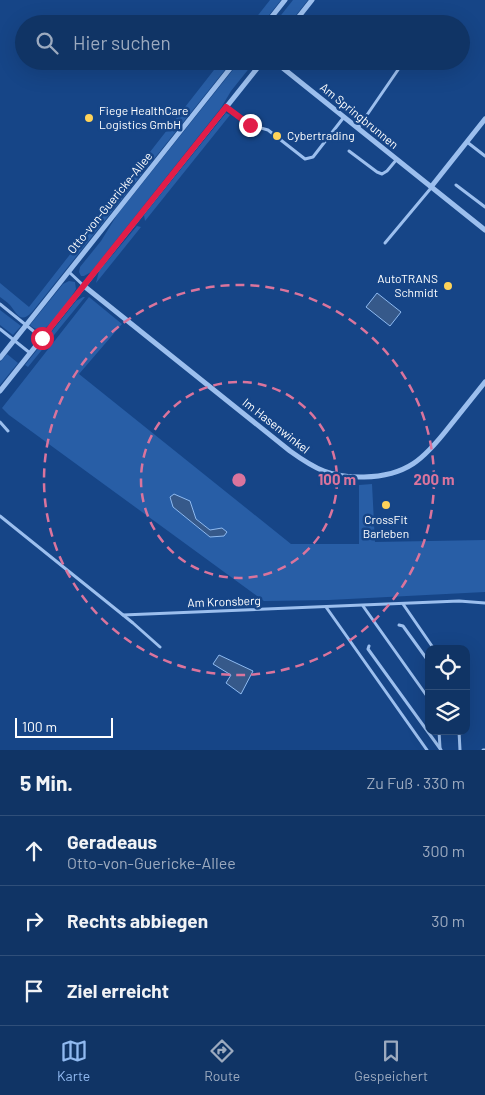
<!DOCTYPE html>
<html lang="de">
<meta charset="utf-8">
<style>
:root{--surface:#103465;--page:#1e3f6e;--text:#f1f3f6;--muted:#9caabf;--line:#304f79;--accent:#90b9f0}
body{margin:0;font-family:Barlow,sans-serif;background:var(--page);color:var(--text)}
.controls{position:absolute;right:15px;bottom:15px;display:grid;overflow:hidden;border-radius:10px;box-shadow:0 5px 20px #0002}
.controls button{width:45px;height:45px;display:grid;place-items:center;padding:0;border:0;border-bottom:1px solid var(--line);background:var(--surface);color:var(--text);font:25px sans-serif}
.scale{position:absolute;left:15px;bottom:12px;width:98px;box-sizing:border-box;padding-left:5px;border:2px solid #fff;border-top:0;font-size:14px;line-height:18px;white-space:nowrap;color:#fff;-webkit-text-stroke:4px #164587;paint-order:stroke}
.stop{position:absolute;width:15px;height:15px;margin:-11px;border:4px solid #e11d48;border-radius:50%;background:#fff}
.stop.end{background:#e11d48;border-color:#fff;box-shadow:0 1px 5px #0008}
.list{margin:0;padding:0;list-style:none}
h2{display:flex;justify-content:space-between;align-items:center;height:65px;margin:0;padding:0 20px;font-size:21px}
h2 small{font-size:16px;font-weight:400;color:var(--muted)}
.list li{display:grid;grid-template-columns:32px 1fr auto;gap:15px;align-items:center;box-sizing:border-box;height:70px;padding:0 20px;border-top:1px solid var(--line)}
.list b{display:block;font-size:19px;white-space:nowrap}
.list p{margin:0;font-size:16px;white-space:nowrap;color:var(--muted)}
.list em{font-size:16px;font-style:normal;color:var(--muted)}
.icon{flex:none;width:28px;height:28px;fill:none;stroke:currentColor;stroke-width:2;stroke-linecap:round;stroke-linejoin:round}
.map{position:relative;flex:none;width:485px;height:750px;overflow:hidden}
.search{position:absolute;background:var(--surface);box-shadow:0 5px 20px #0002;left:15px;right:15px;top:15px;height:55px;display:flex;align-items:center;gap:12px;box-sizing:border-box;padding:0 18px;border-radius:28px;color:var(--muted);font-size:19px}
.sheet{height:275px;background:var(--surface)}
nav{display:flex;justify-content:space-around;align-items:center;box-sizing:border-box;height:70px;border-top:1px solid var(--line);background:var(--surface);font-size:14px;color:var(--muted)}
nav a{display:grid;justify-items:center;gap:2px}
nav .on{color:var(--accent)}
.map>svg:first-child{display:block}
</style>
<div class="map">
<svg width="485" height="750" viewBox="0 0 485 750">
<rect width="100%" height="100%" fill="#164587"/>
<!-- green -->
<g fill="#285ea6" fill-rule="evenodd">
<path d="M270 0H281L262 24H251Z"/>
<path d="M293 0H308L289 24H274Z"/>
<path d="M221 61H232L32 312C20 325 16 312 10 305 7 302 3 299 0 297V283L29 307Z"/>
<path d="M240 61H255L231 91 221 108 91 272 84 276H81L79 272 80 267 101 241 117 215Z"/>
<path d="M226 113 230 115 145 221 144 215Z"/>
<path d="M137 226 141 227 96 283 99 271Z"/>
<path d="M69 281 75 282 76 289C72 297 52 324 45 328 39 331 34 329 30 325L63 284Z"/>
<path d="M83 297H85L28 367 25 365 76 301Z"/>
<path d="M89 297 122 324 79 374 291 544H359V485L372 484 375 542 485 540V592L329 600 264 601 9 415 2 408ZM190 501 196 519 210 530 222 528 210 537 173 507Z"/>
<path d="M0 310 21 326 13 335 0 325Z"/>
<path d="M7 354 18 363 0 385V362Z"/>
</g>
<!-- water -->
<g fill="#36598a" stroke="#8ebaf1">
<path d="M377 293 401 312 390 326 366 307Z"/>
<path d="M174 494 190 501 196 519 210 530 222 528 227 532 224 536 210 537 173 507 170 497Z"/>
<path d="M219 655 253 671 241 694 226 683 231 675 213 664Z"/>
</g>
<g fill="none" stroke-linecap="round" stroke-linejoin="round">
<!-- service -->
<g stroke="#9cbfee" stroke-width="3">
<path d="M226 108 247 124 268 130 305 159 313 157 344 117"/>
<path d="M358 128 402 64 401 61"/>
<path d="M467 142 485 156"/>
<path d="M349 151 377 172 382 174 387 171 397 159"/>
<path d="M456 185 485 207"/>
<path d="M385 243 431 188"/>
<path d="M69 272 84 286"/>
<path d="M0 304 42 338"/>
<path d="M0 329 30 353"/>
<path d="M0 422 8 431"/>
<path d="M0 516 133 623 160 647"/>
<path d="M403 604 434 649"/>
<path d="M363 606 429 699"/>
<path d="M326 607 427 750"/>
<path d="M123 615 459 601 485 603"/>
<path d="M399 625 403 626 429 662"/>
<path d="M369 646 368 649 441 750"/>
<path d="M439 731 440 748"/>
<path d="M459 731 460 750"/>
<path d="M483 750H485"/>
</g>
<!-- minor -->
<g stroke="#9cbfee" stroke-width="5">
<path d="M266 24 285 0"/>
<path d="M293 24 312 0"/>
<path d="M274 61 485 230"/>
<path d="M431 187 485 119"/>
<path d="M84 286 290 451C315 469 331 478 364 477 407 476 424 459 449 427 461 412 473 397 485 382"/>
<path d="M0 358 236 61"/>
<path d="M0 391 263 61"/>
</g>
</g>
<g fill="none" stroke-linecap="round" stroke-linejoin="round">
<!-- route -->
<path stroke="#e11d48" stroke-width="6" d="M42 338 226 107 250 125"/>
</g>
<!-- distance rings -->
<g fill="none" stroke="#da749d" stroke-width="2.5" stroke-dasharray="9 6">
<circle cx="239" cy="480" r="98"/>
<circle cx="239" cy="480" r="195"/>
</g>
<!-- markers -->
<g fill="#ffd359" stroke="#164587" stroke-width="2">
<circle cx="89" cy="118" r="5"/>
<circle cx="277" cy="136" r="5"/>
<circle cx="448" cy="286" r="5"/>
<circle cx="386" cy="505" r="5"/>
</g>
<g text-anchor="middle" stroke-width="5" stroke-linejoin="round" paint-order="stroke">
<!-- poi labels -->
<g font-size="12" fill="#fff" stroke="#164587" text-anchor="start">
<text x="99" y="115">Fiege HealthCare<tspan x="99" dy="14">Logistics GmbH</tspan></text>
<text x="287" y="140">Cybertrading</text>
<text x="438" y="283" text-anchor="end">AutoTRANS<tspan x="438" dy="14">Schmidt</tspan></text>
<text x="386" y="524" text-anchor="middle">CrossFit<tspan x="386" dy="14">Barleben</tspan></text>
</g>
<!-- street labels -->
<g font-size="12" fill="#fff" stroke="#164587">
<text transform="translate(359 116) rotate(39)" y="4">Am Springbrunnen</text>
<text transform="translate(110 203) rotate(-51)" y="4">Otto-von-Guericke-Allee</text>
<text transform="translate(276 426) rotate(38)" y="4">Im Hasenwinkel</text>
<text transform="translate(224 602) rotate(-2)" y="4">Am Kronsberg</text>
</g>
</g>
<circle cx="239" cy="480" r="8" fill="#da749d" stroke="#164587" stroke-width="2.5"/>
<g font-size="15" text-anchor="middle" font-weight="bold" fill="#da749d" stroke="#164587" stroke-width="5" stroke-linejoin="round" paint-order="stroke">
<text x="337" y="485">100 m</text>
<text x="434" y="485">200 m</text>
</g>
</svg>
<div class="controls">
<button><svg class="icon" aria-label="locate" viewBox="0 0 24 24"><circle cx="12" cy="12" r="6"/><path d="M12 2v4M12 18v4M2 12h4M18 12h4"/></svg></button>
<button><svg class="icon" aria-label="layers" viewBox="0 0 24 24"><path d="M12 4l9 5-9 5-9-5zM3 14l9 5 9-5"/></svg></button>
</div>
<div class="scale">100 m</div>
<div class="stop" style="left:42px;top:338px"></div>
<div class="stop end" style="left:250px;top:125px"></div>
<div class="search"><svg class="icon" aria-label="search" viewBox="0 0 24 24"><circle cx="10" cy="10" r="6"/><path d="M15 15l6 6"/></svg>Hier suchen</div>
</div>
<section class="sheet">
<h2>5 Min.<small>Zu Fuß · 330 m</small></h2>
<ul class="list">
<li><svg class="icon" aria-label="ahead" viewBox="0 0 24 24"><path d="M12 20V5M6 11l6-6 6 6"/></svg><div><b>Geradeaus</b><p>Otto-von-Guericke-Allee</p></div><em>300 m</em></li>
<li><svg class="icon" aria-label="right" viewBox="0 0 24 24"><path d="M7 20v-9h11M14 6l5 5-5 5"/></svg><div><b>Rechts abbiegen</b></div><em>30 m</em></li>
<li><svg class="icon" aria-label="arrive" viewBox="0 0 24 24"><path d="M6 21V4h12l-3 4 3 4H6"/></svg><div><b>Ziel erreicht</b></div></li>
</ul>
</section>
<nav>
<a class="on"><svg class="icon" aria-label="map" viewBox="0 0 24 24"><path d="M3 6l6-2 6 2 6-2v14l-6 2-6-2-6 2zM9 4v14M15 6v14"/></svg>Karte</a>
<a><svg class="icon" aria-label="directions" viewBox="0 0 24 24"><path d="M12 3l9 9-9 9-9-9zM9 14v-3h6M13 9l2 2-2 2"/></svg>Route</a>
<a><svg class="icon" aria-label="saved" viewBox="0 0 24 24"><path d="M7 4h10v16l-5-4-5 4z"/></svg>Gespeichert</a>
</nav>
